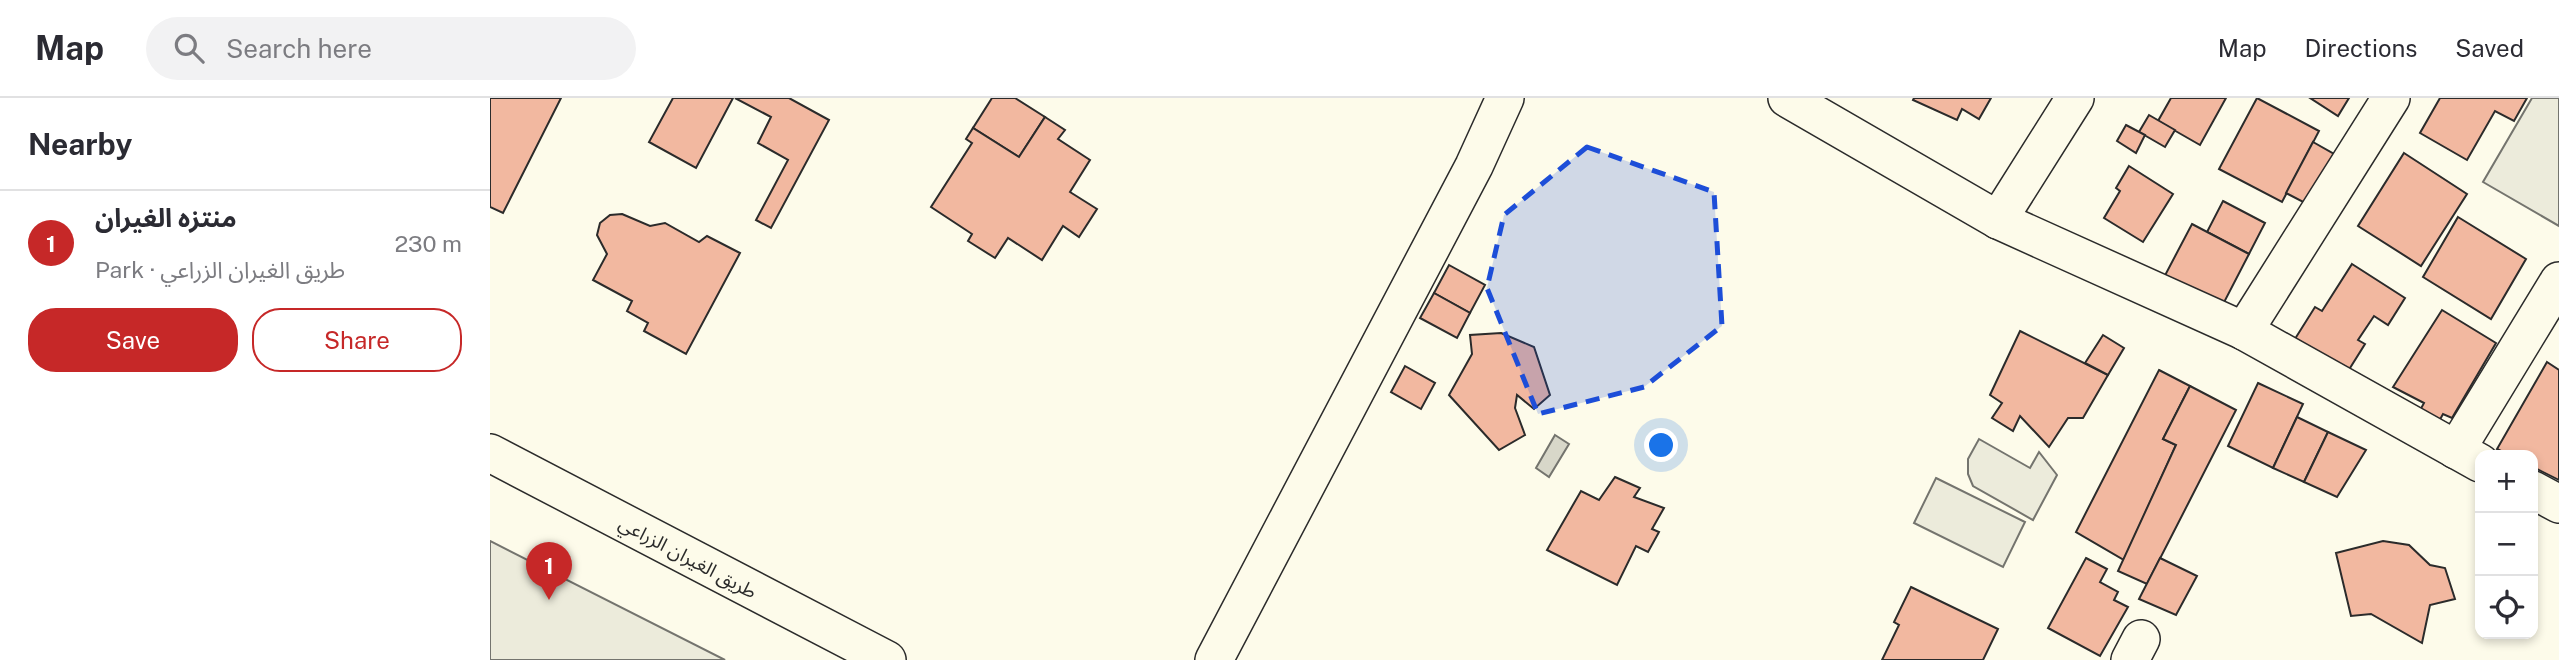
<!DOCTYPE html>
<meta charset="utf-8">
<style>
:root{--surface:#fff;--page:#f2f2f3;--text:#2b2b33;--muted:#7c7c81;--line:#e1e1e2;--accent:#c62828}
body{margin:0;font-family:"Public Sans","Noto Sans Arabic",sans-serif;background:var(--page);color:var(--text)}
.controls{position:absolute;right:21px;bottom:21px;display:grid;overflow:hidden;border-radius:14px;box-shadow:0 4px 10px #0003}
.controls button{width:63px;height:63px;display:grid;place-items:center;padding:0;border:0;border-bottom:2px solid var(--line);background:var(--surface);color:var(--text);font:35px sans-serif}
.you{position:absolute;left:1172px;top:348px;width:24px;height:24px;margin:-18px;border:5px solid #fff;border-radius:50%;background:#1a73e8;box-shadow:0 0 0 10px #1a73e833}
.badge{display:grid;place-items:center;width:46px;height:46px;border-radius:50%;background:var(--accent);color:#fff;font-size:23px;font-weight:700}
.pin{position:absolute;translate:-50% -58px;filter:drop-shadow(0 2px 4px #0008)}
.pin::after{content:'';position:absolute;top:37px;width:24px;height:21px;background:inherit;clip-path:polygon(0 0,100% 0,50% 100%)}
.list{margin:0;padding:0;list-style:none}
h2{display:flex;justify-content:space-between;align-items:center;height:91px;margin:0;padding:0 28px;font-size:30px}
h2 small{font-size:23px;font-weight:400;color:var(--muted)}
.list li{display:grid;grid-template-columns:46px 1fr auto;gap:21px;align-items:center;box-sizing:border-box;height:98px;padding:0 28px;border-top:2px solid var(--line)}
.list b{display:block;font-size:26px;white-space:nowrap}
.list p{margin:0;font-size:23px;white-space:nowrap;color:var(--muted)}
.list em{font-size:23px;font-style:normal;color:var(--muted)}
.actions{display:flex;gap:14px;padding:21px 28px}
.actions a{flex:1;padding:16px 0;border:2px solid var(--accent);border-radius:28px;text-align:center;font-size:24px;color:var(--accent)}
.actions .main{background:var(--accent);color:#fff}
.icon{flex:none;width:38px;height:38px;fill:none;stroke:currentColor;stroke-width:2;stroke-linecap:round;stroke-linejoin:round}
.map{position:relative;flex:none;width:2069px;height:562px;overflow:hidden}
header{display:flex;align-items:center;gap:42px;box-sizing:border-box;height:98px;padding:0 35px;background:var(--surface);border-bottom:2px solid var(--line)}
header strong{font-size:33px}
nav{display:flex;gap:38px;margin-inline-start:auto;font-size:24px}
.search{width:490px;height:63px;background:var(--page);display:flex;align-items:center;gap:18px;box-sizing:border-box;padding:0 24px;border-radius:38px;color:var(--muted);font-size:26px}
main{display:flex}
aside{flex:1;background:var(--surface)}
.map>svg:first-child{display:block}
</style>
<header>
<strong>Map</strong>
<div class="search"><svg class="icon" aria-label="search" viewBox="0 0 24 24"><circle cx="10" cy="10" r="6"/><path d="M15 15l6 6"/></svg>Search here</div>
<nav><a>Map</a><a>Directions</a><a>Saved</a></nav>
</header>
<main>
<aside>
<h2>Nearby<small></small></h2>
<ul class="list">
<li><span class="badge">1</span><div><b>منتزه الغيران</b><p>Park · طريق الغيران الزراعي</p></div><em>230 m</em></li>
</ul>
<div class="actions"><a class="main">Save</a><a>Share</a></div>
</aside>
<div class="map">
<svg width="2069" height="562" viewBox="0 0 2069 562">
<rect width="100%" height="100%" fill="#fdfbea"/>
<!-- green -->
<g fill="#ecebdb" stroke="#74746e" stroke-width="2">
<path d="M2042 0H2069V128L1993 84Z"/>
<path d="M1489 341 1540 370 1549 354 1567 377 1543 422 1483 388 1478 376V361Z"/>
<path d="M1446 380 1535 424 1513 469 1424 425Z"/>
<path d="M0 443 235 562H0Z"/>
</g>
<!-- water -->
<path fill="#d8d7c9" stroke="#74746e" stroke-width="2" d="M1065 337 1079 346 1059 379 1046 370Z"/>
<!-- building -->
<g fill="#f2b8a0" stroke="#2b2b2b" stroke-width="2">
<path d="M0 0H71L13 115 0 109Z"/>
<path d="M183 0H243L206 70 159 44Z"/>
<path d="M245 0H299L339 22 281 130 266 122 298 62 268 45 281 19Z"/>
<path d="M502 0H525L555 19 529 59 483 30Z"/>
<path d="M1424 0H1501L1489 21 1472 11 1467 22 1423 2Z"/>
<path d="M1681 0H1736L1710 47 1668 23Z"/>
<path d="M1767 0 1829 33 1792 104 1729 71Z"/>
<path d="M1820 0H1859L1848 18Z"/>
<path d="M1950 0H2037L2024 23 2005 13 1977 62 1930 35Z"/>
<path d="M1659 17 1685 32 1675 49 1649 34Z"/>
<path d="M555 19 575 32 568 41 600 62 580 94 607 111 589 139 573 128 552 162 518 140 505 160 478 143 482 136 441 109 482 45 476 41 483 30 529 59Z"/>
<path d="M1636 27 1655 37 1646 55 1627 43Z"/>
<path d="M1823 44 1844 56 1817 106 1796 95Z"/>
<path d="M1914 55 1977 96 1931 168 1868 128Z"/>
<path d="M1639 68 1683 96 1653 144 1614 120 1630 93 1626 90Z"/>
<path d="M1733 103 1775 125 1759 156 1717 134Z"/>
<path d="M132 116 160 128 175 125 209 144 217 138 250 155 196 256 154 233 158 225 137 213 142 203 103 182 117 156 107 137 110 125 120 117Z"/>
<path d="M1968 119 2036 161 2001 221 1933 179Z"/>
<path d="M1702 126 1759 156 1728 216 1671 185Z"/>
<path d="M1862 166 1915 200 1898 227 1884 218 1868 242 1875 246 1855 278 1798 252 1825 209 1832 213Z"/>
<path d="M959 167 995 187 980 215 944 195Z"/>
<path d="M944 195 980 215 967 240 930 220Z"/>
<path d="M1952 212 2006 245 1962 320 1953 316 1947 327 1928 316 1934 305 1903 289Z"/>
<path d="M1530 233 1618 277 1593 320H1578L1559 349 1530 318 1523 333 1502 320 1512 305 1500 297Z"/>
<path d="M1011 235 1044 249 1060 297 1044 311 1027 297 1025 310 1035 337 1009 352 959 297 982 256 980 237Z"/>
<path d="M1613 237 1634 250 1618 277 1595 265Z"/>
<path d="M2057 264 2069 272V382L2043 369V357H2019L2007 351Z"/>
<path d="M915 268 945 285 931 311 901 294Z"/>
<path d="M1669 272 1700 288 1673 341 1686 347 1634 462 1586 434Z"/>
<path d="M1768 285 1813 306 1783 370 1738 348Z"/>
<path d="M1700 288 1746 312 1657 486 1628 473 1686 347 1673 341Z"/>
<path d="M1807 319 1838 334 1814 384 1783 370Z"/>
<path d="M1838 334 1876 352 1847 399 1814 384Z"/>
<path d="M1125 379 1150 390 1144 399 1174 410 1162 431 1169 434 1158 454 1146 448 1127 487 1057 452 1091 393 1109 402Z"/>
<path d="M1893 443 1919 447 1940 467 1955 470 1965 501 1940 507 1932 545 1881 516 1861 518 1846 455Z"/>
<path d="M1596 460 1617 471 1610 484 1628 494 1624 502 1638 509 1610 558 1558 530Z"/>
<path d="M1670 460 1707 478 1686 517 1649 501Z"/>
<path d="M1421 489 1508 531 1493 562H1392L1409 527 1404 524Z"/>
</g>
<g fill="none" stroke-linecap="round" stroke-linejoin="round">
<!-- minor casing -->
<g stroke="#2b2b2b" stroke-width="40">
<g id="minor">
<path d="M1297 0 1508 122 1754 233 1990 365"/>
<path d="M1508 122 1585 0"/>
<path d="M1754 233 1901 0"/>
<path d="M1966 352 2069 183"/>
<path d="M0 355 397 562"/>
<path d="M2043 392 2069 406"/>
<path d="M724 562 984 68 1015 0"/>
<path d="M1640 562 1651 541"/>
</g>
</g>
<!-- minor -->
<use href="#minor" stroke="#fdfbea" stroke-width="37"/>
</g>
<!-- marked area -->
<path fill="#1d4ed8" fill-opacity="0.2" stroke="#1d4ed8" stroke-width="5" stroke-dasharray="14 9" stroke-linejoin="round" d="M1097 49 1224 94 1232 228 1154 289 1048 316 997 190 1014 117Z"/>
<g text-anchor="middle" stroke-width="5" stroke-linejoin="round" paint-order="stroke">
<!-- street labels -->
<g font-size="19" fill="#2b2b2b" stroke="#fdfbea">
<text transform="translate(198 459) rotate(28)" y="7">طريق الغيران الزراعي</text>
</g>
</g>
</svg>
<div class="controls">
<button>+</button>
<button>−</button>
<button><svg class="icon" aria-label="locate" viewBox="0 0 24 24"><circle cx="12" cy="12" r="6"/><path d="M12 2v4M12 18v4M2 12h4M18 12h4"/></svg></button>
</div>
<div class="you"></div>
<div class="pin badge" style="left:59px;top:502px">1</div>
</div>
</main>
